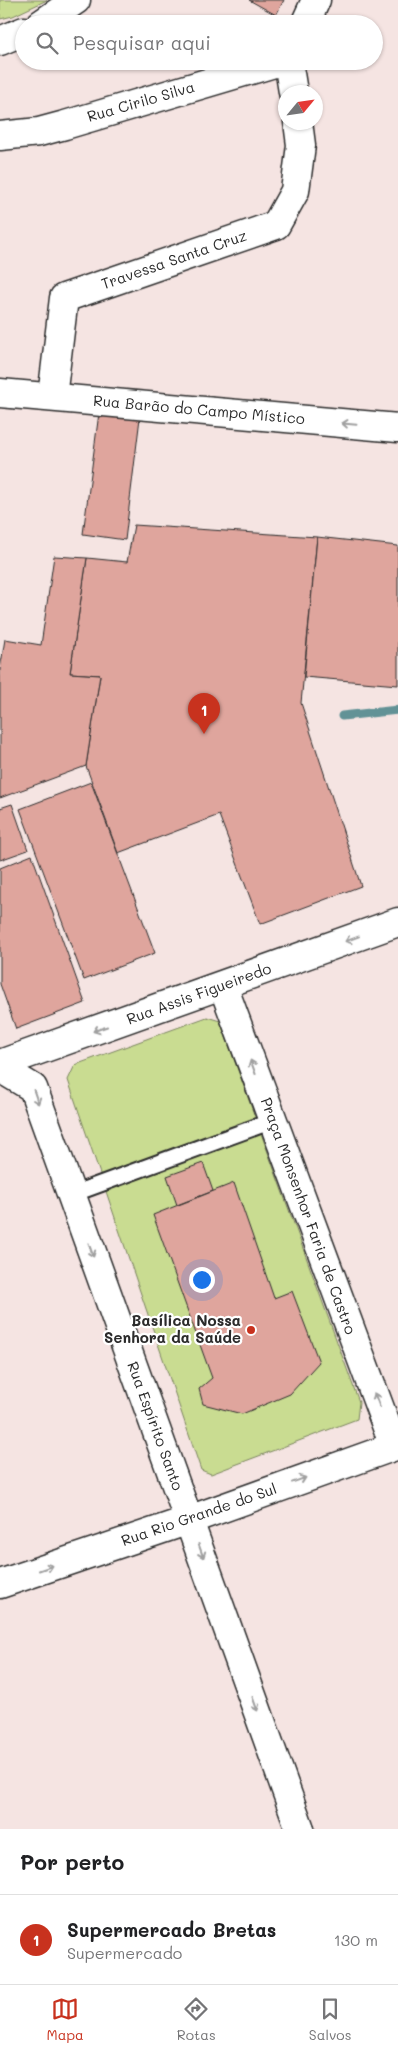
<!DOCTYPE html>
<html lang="pt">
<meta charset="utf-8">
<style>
:root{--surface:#fff;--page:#f2f2f2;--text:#202124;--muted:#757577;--line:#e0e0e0;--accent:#c8321e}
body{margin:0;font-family:Mali,sans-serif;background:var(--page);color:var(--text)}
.compass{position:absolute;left:278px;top:85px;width:45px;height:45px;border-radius:50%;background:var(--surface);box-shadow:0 1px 4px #0004;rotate:61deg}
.you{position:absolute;left:201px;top:1279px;width:18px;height:18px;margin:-12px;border:4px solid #fff;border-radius:50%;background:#1a73e8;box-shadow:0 0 0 8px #1a73e833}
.badge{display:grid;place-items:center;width:32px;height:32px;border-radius:50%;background:var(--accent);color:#fff;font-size:16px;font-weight:700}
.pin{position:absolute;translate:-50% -41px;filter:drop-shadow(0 1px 2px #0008)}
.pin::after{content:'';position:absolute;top:26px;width:18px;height:15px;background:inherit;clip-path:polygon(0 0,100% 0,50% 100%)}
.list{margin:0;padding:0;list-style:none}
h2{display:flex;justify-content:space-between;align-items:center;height:65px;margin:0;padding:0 20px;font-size:21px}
h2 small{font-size:16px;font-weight:400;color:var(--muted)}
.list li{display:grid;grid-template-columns:32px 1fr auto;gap:15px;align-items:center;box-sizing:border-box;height:90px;padding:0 20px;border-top:1px solid var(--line)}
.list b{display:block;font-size:19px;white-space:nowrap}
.list p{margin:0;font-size:16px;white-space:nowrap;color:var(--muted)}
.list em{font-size:16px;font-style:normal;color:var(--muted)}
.icon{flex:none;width:28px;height:28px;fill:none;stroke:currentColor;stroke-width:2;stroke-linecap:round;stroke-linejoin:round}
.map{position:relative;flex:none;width:398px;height:1829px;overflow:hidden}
.search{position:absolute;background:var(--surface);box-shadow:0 1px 4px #0004;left:15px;right:15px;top:15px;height:55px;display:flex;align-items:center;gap:12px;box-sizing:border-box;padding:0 18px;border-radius:28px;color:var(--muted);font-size:19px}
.sheet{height:155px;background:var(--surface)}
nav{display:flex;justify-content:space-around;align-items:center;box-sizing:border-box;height:70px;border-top:1px solid var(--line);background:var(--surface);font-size:14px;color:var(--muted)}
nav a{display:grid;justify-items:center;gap:2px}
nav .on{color:var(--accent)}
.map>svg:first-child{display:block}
</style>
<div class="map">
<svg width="398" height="1829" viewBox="0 0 398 1829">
<rect width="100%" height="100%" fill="#f5e4e2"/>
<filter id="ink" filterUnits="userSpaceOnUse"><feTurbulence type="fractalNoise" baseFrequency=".02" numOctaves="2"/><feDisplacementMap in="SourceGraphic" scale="10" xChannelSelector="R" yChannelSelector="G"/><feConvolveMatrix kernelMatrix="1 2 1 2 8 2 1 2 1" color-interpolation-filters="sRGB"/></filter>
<g filter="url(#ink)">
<!-- green -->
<g fill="#c9dc91" stroke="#7a845e">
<path d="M0 0H47L13 16 0 19Z"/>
<path d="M207 1017 220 1021 359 1402 357 1419 211 1474 201 1470 68 1080 75 1065Z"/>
</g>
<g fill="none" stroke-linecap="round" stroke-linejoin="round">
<!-- stream -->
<path stroke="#629296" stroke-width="9" d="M342 716 398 710"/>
</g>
<!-- building -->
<g fill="#dfa59d" stroke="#2b2b2b">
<path d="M249 0H284L276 15Z"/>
<path d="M99 413 140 418 125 540 83 534Z"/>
<path d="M134 525 317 537 301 703 361 886 260 924 219 815 118 853 86 766 100 675 70 673 87 558 127 562Z"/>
<path d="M317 537 398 546V685L304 677Z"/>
<path d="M54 556 87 558 70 673 100 675 86 766 0 798V670L5 639 41 645Z"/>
<path d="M91 782 155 953 84 980 20 809Z"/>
<path d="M12 804 28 850 0 860V808Z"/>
<path d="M32 855 85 1003 16 1029 0 984V868Z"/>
<path d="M203 1163 213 1191 177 1205 167 1176Z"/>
<path d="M234 1183 274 1298 292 1291 319 1362 290 1394 242 1414 203 1404 199 1389 212 1378 153 1215Z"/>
</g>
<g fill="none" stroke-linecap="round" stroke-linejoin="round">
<!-- service casing -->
<g stroke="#2b2b2b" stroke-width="19">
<path id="service" d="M70 1195 272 1121"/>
</g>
<!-- minor casing -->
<g stroke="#2b2b2b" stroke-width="31">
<g id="minor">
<path d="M41 24 76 0"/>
<path d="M305 24 316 0"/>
<path d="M0 41 24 31"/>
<path d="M288 61 293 92"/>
<path d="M0 136 39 132 65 125 281 61"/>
<path d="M0 393 398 428"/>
<path d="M52 397 64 298 276 225 295 191 301 145 298 122"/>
<path d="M223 986 394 1446"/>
<path d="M0 1068 33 1088 300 1829"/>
</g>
</g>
<!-- tertiary casing -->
<g stroke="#2b2b2b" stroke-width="31">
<g id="tertiary">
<path d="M0 1064 398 922"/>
<path d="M0 1584 189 1520 398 1445"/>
</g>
</g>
<!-- service -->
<use href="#service" stroke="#fff" stroke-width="15"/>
<!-- minor -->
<use href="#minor" stroke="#fff" stroke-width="28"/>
<!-- tertiary -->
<use href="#tertiary" stroke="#fff" stroke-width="28"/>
</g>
<!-- one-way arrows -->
<defs><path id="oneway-shaft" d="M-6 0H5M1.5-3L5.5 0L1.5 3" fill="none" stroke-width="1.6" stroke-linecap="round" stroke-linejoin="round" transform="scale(1.25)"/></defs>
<g stroke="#a0a0a0">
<use href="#oneway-shaft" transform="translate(349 424) rotate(-175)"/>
<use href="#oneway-shaft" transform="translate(352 939) rotate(160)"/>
<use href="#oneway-shaft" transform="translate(100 1029) rotate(161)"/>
<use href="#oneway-shaft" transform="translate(253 1067) rotate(-110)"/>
<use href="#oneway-shaft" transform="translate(36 1097) rotate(71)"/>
<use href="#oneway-shaft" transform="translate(91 1250) rotate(70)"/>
<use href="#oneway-shaft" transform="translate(377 1400) rotate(-111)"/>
<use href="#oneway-shaft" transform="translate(299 1480) rotate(-20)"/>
<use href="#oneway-shaft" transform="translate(201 1551) rotate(70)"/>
<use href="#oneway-shaft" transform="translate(46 1568) rotate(-19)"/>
<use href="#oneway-shaft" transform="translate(255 1704) rotate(70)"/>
</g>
</g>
<!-- markers -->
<circle fill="#c8321e" stroke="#fff" stroke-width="2" cx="251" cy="1330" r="5"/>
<g text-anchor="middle" stroke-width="4.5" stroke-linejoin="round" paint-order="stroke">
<!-- street labels -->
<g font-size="15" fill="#2b2b2b" stroke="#fff">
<text transform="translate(141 102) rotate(-16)" y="5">Rua Cirilo Silva</text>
<text transform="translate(174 260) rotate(-19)" y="5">Travessa Santa Cruz</text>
<text transform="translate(199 410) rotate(5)" y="5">Rua Barão do Campo Místico</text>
<text transform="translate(199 994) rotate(-20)" y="5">Rua Assis Figueiredo</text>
<text transform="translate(308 1216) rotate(70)" y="5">Praça Monsenhor Faria de Castro</text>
<text transform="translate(155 1426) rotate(70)" y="5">Rua Espírito Santo</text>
<text transform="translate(199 1515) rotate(-19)" y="5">Rua Rio Grande do Sul</text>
</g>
<!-- poi labels -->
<g font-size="15" font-weight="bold" fill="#2b2b2b" stroke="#fff" text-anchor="end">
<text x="241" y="1326">Basílica Nossa<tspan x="241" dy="17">Senhora da Saúde</tspan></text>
</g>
</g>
</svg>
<svg class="compass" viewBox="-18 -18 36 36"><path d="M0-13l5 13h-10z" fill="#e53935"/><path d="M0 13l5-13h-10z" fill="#757577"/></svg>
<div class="you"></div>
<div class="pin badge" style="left:204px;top:734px">1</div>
<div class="search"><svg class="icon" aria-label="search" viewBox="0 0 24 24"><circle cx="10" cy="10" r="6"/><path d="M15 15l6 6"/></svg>Pesquisar aqui</div>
</div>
<section class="sheet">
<h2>Por perto<small></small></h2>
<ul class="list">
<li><span class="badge">1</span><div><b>Supermercado Bretas</b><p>Supermercado</p></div><em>130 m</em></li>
</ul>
</section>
<nav>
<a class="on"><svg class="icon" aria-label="map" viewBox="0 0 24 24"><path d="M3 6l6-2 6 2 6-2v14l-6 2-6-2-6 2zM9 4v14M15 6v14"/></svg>Mapa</a>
<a><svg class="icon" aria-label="directions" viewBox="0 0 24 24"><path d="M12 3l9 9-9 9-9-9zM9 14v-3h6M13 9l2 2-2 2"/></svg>Rotas</a>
<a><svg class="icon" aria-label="saved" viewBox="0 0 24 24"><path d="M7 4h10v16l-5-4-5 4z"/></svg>Salvos</a>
</nav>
